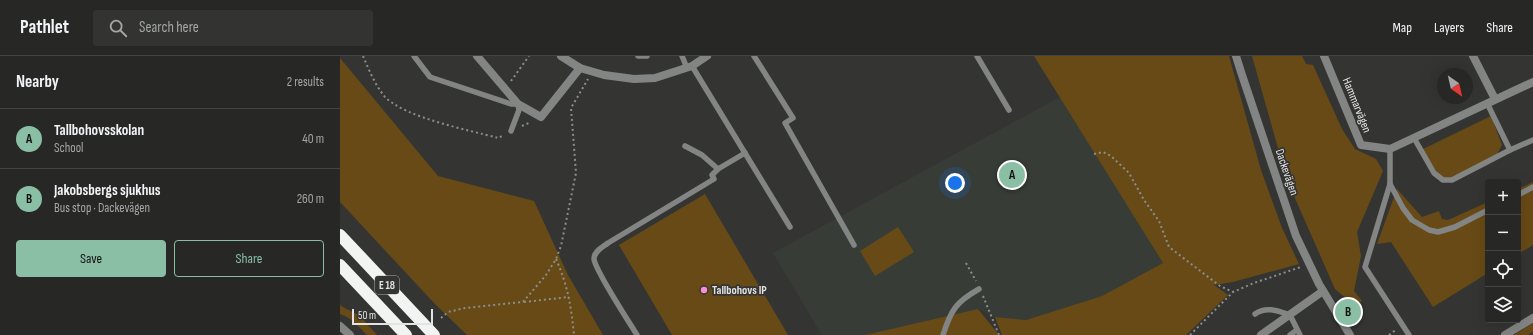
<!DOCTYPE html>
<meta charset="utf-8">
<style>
:root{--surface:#272826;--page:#333432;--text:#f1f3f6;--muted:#a4a6a7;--line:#434443;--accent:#8abfa5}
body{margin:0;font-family:"Sofia Sans Condensed",sans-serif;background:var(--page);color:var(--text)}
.controls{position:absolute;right:12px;bottom:12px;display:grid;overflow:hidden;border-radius:4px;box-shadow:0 4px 16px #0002}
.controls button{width:36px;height:36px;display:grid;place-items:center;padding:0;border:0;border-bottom:1px solid var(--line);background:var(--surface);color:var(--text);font:20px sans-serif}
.compass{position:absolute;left:1097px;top:12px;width:36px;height:36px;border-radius:50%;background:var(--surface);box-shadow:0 4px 16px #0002;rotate:146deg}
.scale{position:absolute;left:12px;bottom:10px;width:81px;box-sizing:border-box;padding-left:4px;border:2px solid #e2e3e2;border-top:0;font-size:11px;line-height:14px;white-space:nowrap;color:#e2e3e2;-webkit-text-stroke:3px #343533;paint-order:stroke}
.you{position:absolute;left:615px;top:127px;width:14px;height:14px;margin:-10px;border:3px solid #fff;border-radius:50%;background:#1a73e8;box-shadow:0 0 0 6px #1a73e833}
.badge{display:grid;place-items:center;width:26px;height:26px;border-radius:50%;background:var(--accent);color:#111;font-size:13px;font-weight:700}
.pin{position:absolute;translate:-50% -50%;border:2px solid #fff;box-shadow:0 1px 4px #0006}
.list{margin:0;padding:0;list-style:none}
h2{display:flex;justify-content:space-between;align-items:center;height:52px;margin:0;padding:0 16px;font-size:17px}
h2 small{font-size:13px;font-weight:400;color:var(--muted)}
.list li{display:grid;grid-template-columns:26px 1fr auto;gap:12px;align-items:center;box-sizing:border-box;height:60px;padding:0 16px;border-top:1px solid var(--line)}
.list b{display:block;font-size:15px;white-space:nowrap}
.list p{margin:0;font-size:13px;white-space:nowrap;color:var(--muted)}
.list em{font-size:13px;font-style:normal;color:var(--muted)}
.actions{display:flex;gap:8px;padding:12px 16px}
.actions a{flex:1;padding:9px 0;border:1px solid var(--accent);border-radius:4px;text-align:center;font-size:14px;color:var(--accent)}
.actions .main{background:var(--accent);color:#111}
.icon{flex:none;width:22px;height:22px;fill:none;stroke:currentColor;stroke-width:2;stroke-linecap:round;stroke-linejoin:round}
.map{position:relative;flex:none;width:1193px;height:279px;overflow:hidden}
header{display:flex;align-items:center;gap:24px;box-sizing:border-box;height:56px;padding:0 20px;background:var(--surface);border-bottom:1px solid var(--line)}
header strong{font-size:19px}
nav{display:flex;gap:22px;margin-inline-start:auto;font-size:14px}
.search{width:280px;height:36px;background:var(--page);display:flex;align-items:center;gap:10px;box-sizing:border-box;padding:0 14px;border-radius:4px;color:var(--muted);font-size:15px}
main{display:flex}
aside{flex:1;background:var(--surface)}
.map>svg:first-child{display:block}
</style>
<header>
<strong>Pathlet</strong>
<div class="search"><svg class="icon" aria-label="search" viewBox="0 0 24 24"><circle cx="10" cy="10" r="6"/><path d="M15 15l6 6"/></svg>Search here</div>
<nav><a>Map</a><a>Layers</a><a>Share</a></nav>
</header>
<main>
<aside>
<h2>Nearby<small>2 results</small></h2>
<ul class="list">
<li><span class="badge">A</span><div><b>Tallbohovsskolan</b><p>School</p></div><em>40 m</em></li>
<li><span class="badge">B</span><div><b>Jakobsbergs sjukhus</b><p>Bus stop · Dackevägen</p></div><em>260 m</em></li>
</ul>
<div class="actions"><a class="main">Save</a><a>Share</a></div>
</aside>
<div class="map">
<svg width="1193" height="279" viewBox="0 0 1193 279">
<rect width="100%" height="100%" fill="#343533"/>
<!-- built -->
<path fill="#373d36" d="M720 41 823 207 762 240 686 264 655 261 638 253 525 279H482L433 197Z"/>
<!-- green -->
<g fill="#684a16">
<path d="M694 0H889L921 114 942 172 959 208 893 226 874 229 888 239 846 279H662L655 261 686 264 762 240 823 207Z"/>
<path d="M912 0H962L966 8 973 9 1002 73 1015 93 1036 103 1043 115 1017 176 1021 200 1014 235 1022 245 1015 250 995 233 947 124Z"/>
<path d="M0 2 98 120 194 145 228 219 263 279H127L95 248 0 146Z"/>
<path d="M1151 60 1162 89 1155 102 1112 124H1103L1081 94Z"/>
<path d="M1193 126V189L1178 198V133Z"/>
<path d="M1057 133 1082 161 1099 155 1102 163 1108 164 1148 146V217L1093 251 1051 186 1037 188Z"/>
<path d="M365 138 448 279H332L279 189Z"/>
<path d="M558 171 574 196 535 220 520 195Z"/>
<path d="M0 248 1 250 20 260 37 279H27C19 271 11 261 0 258Z"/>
<path d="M638 253 659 279H525Z"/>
<path d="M1193 267V276L1188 279H1174Z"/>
</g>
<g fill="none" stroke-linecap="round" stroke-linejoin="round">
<!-- path -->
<g stroke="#8d8e8c" stroke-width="2" stroke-dasharray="2 3" stroke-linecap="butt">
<path d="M23 0C29 14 35 29 45 41 66 62 129 74 158 82L164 79"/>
<path d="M171 25 189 0"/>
<path d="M182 70 191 66"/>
<path d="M754 98 763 96 771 100 789 117 804 144 819 165 829 191 880 230 893 236"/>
<path d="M216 203C228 230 231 250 234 279"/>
<path d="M626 207 636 225"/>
<path d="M643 240 659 279"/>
<path d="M184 246 229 241"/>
<path d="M101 262 108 256 125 252 183 246 206 219 216 203 221 190 236 117 231 52 248 23"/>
<path d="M850 279 893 236 914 227 961 211"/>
<path d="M1049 279 1057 273"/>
</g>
<!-- service -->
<g stroke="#838584" stroke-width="5.5">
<path d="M74 0 90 21 171 48H178L179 54 171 75"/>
<path d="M298 0H307"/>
<path d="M342 0 347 12"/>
<path d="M414 0 453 62 445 67 514 189"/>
<path d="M637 0 669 54"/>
<path d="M352 10 450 171"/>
<path d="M1147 47 1170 94"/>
<path d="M1074 82 1094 117 1103 124H1112L1170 94 1193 84"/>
<path d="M345 90 362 99 378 113"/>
<path d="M1050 93V128L1025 211 1069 279"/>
<path d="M1050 128 1063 152 1072 164 1089 174 1098 176 1115 171 1148 154"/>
<path d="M1178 139 1193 131"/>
<path d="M915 258C926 250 938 255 950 259L960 279"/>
<path d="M297 279C289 266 255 214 254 203 254 195 263 191 268 187L374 123 372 119 378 113 405 97"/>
<path d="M603 279C611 254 616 246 639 233"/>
<path d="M950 279 957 274"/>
</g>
<!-- minor -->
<g stroke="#838584" stroke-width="8">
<path d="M137 0 178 48 201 61 240 12"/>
<path d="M221 0 240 12 264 19 294 23 315 22 352 10 367 0"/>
<path d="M896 0 902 19 956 180 979 228 1010 279"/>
<path d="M984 0 1021 89 1050 93 1193 26"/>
<path d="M1133 0 1155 43"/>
<path d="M921 279 983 235"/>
<path d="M1165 279 1193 262"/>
</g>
<!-- tertiary -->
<path stroke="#838584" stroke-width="8" d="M0 270 10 279"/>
<!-- motorway -->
<g stroke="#f1f4f3" stroke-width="12">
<path d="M0 179 94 279"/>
<path d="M0 209 66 279"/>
</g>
</g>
<!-- markers -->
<circle fill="#f690d0" stroke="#343533" stroke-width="1.5" cx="364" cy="234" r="4"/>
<g text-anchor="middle" stroke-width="3.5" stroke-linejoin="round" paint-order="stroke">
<!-- shield labels -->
<rect fill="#343533" stroke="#aeafae" stroke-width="1" x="35" y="220" width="24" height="18" rx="3"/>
<g font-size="11" font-weight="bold" fill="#e2e3e2">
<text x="47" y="233">E 18</text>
</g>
<!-- street labels -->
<g font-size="12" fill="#e2e3e2" stroke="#343533">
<text transform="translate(1017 49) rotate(68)" y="4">Hammarvägen</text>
<text transform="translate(947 116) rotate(71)" y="4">Dackevägen</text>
</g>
<!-- poi labels -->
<g font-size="12" font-weight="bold" fill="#e2e3e2" stroke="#343533" text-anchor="start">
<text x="372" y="238">Tallbohovs IP</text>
</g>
</g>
</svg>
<div class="controls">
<button>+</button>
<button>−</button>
<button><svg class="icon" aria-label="locate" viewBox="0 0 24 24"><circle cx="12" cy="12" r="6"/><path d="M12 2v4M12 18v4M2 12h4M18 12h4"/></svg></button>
<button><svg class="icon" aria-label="layers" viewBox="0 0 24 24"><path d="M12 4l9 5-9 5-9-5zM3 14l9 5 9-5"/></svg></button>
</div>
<svg class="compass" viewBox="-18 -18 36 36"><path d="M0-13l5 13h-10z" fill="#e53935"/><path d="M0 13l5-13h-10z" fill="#a4a6a7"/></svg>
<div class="scale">50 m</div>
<div class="you"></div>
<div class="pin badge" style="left:672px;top:119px">A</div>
<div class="pin badge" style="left:1008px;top:256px">B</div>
</div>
</main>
